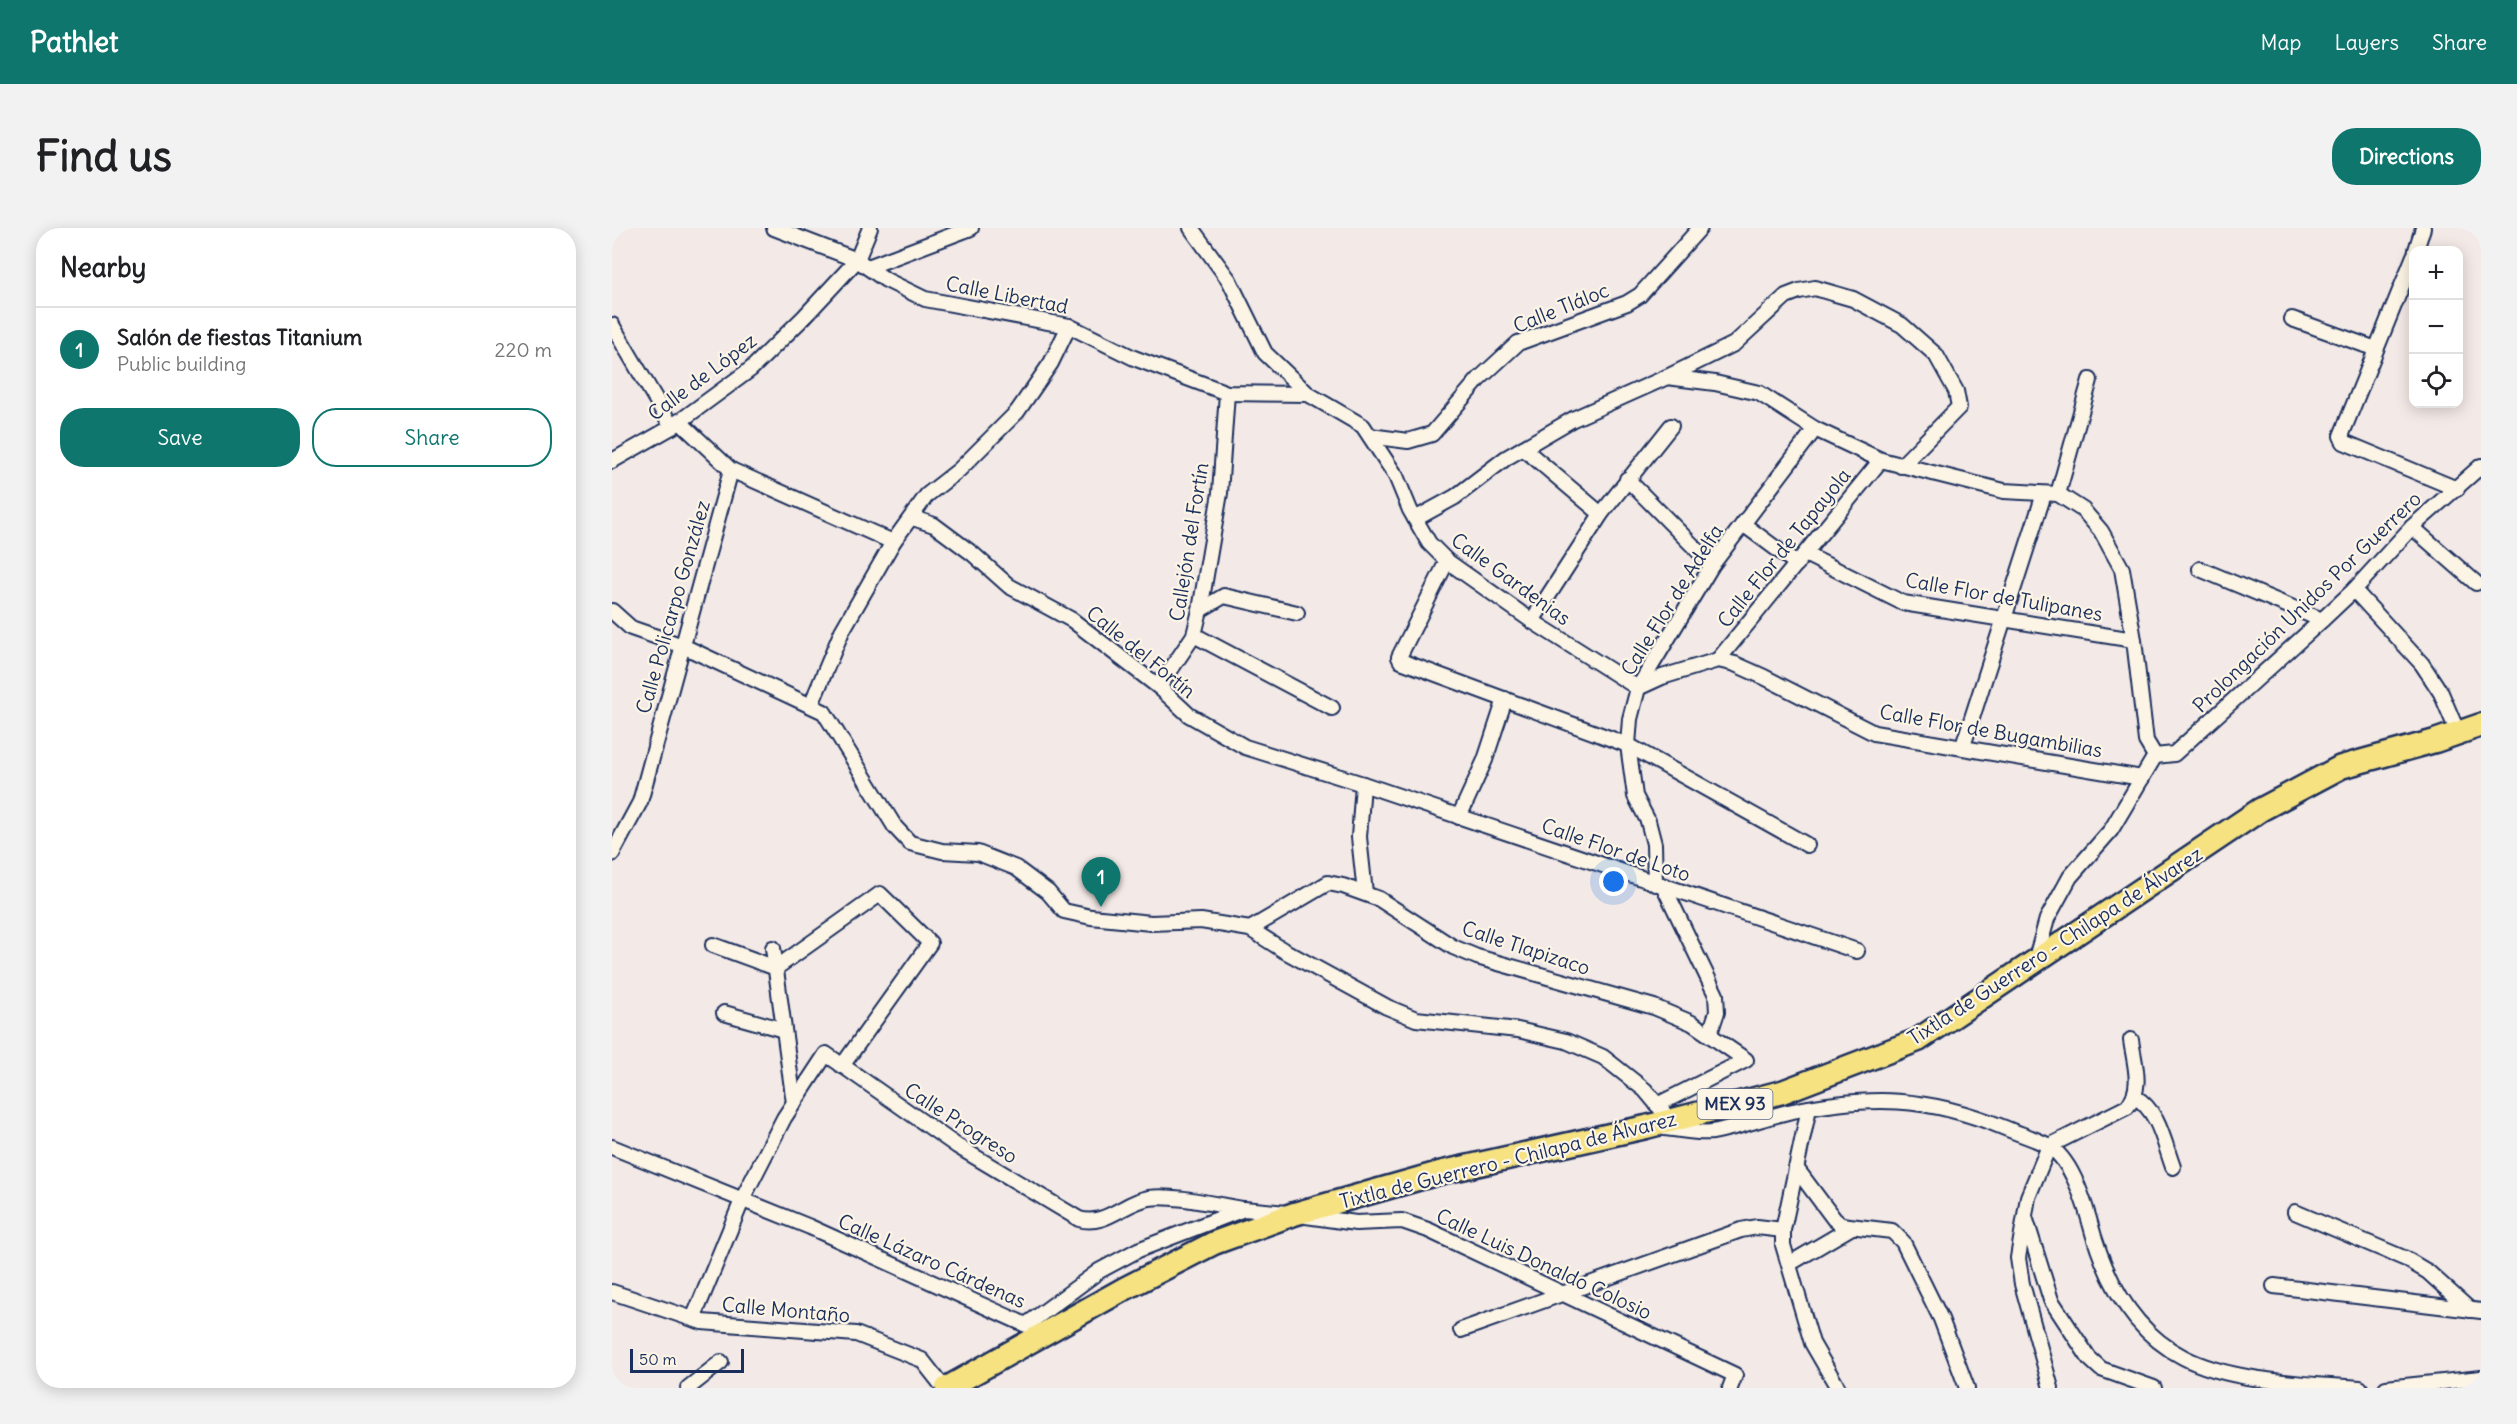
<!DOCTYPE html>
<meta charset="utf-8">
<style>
:root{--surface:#fff;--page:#f2f2f2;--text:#202124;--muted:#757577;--line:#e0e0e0;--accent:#0f766e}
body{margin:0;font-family:Delius,sans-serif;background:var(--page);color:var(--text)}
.controls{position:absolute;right:18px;top:18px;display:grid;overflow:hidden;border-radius:12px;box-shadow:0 3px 15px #0003}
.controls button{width:54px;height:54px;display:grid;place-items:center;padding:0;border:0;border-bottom:2px solid var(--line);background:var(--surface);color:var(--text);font:30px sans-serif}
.scale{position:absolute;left:18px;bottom:15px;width:114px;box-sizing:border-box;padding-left:6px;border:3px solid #1b2f5e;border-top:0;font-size:16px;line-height:21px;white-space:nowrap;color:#1b2f5e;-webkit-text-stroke:4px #fcf5e5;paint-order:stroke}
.you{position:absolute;left:1002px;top:654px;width:21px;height:21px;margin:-15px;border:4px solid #fff;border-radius:50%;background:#1a73e8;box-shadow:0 0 0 9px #1a73e833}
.badge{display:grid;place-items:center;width:39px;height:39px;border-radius:50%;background:var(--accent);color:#fff;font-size:20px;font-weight:700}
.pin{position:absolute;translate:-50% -50px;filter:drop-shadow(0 2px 3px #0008)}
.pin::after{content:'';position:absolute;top:32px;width:21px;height:18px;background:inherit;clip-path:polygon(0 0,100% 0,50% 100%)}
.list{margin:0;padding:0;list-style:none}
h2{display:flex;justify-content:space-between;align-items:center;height:78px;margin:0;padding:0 24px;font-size:26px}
h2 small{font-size:20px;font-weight:400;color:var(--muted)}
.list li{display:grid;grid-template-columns:39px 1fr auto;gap:18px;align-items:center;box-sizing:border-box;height:84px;padding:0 24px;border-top:2px solid var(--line)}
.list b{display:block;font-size:22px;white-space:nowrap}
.list p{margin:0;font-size:20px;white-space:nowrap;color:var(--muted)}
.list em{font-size:20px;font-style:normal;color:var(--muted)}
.actions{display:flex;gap:12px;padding:18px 24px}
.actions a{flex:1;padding:14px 0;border:2px solid var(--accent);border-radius:24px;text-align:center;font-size:21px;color:var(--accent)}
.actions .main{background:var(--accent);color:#fff}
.icon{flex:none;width:33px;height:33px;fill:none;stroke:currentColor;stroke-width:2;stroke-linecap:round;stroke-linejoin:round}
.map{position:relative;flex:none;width:1869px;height:1160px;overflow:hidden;border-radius:24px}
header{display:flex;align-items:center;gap:36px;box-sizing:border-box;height:84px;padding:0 30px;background:var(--accent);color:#fff}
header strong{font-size:28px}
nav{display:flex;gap:33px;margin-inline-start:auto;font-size:21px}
.intro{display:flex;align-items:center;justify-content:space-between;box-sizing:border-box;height:144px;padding:0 36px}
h1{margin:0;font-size:42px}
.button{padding:15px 27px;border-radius:24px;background:var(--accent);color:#fff;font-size:21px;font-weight:700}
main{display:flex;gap:36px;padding:0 36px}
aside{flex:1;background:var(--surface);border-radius:24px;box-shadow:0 3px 15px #0003}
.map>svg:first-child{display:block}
</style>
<header>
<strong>Pathlet</strong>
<nav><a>Map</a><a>Layers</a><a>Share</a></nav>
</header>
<div class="intro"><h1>Find us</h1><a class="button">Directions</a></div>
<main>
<aside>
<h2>Nearby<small></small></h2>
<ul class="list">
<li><span class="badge">1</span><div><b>Salón de fiestas Titanium</b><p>Public building</p></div><em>220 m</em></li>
</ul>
<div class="actions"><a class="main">Save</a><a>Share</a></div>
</aside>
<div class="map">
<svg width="1869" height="1160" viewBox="0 0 1869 1160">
<rect width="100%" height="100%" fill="#f3e9e6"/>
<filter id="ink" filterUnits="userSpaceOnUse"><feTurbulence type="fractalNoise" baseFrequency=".0167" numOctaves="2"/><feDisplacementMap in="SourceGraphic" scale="12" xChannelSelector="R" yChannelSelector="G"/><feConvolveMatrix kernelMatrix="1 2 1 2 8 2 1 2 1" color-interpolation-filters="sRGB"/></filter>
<g filter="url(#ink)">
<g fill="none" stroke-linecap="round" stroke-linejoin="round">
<!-- minor casing -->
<g stroke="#1b2f5e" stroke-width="18">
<g id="minor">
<path d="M162 0 245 32 274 52 313 71 457 98 522 130 615 165 696 166"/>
<path d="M579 0 617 52 653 125 696 166 751 198 784 248 798 282 817 315 835 333 920 393 1026 460 1050 449 1106 432 1123 436 1152 449 1262 505 1530 550"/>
<path d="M1804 22 1811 0"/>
<path d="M1802 28 1729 208 1732 214 1845 261"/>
<path d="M256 39 359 0"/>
<path d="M1680 91 1764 121"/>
<path d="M0 97 60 199"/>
<path d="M1055 149 1103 155 1147 165 1203 201 1269 232 1392 263 1446 266 1471 282 1489 303 1510 341 1522 412 1534 513 1543 528"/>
<path d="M67 193 119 242 281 314"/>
<path d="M758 208 796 213 820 206 867 151 906 115 1015 75 1028 67 1088 0"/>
<path d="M911 220 989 286"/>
<path d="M0 233 60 199 139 141 192 89 245 32 258 0"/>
<path d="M1015 251 1100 337"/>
<path d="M1446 266 1478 152"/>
<path d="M301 290 322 297 361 326 397 358 460 392 547 459 577 487 633 519 751 556 1245 723"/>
<path d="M803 291 843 269 894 230 961 191 1055 149 1122 116 1174 68 1187 63 1203 60 1241 71 1290 97 1324 127 1344 163 1347 179 1289 238"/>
<path d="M1131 296 1185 336"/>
<path d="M1800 299 1864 355"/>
<path d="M1193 326 1291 375 1522 412"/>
<path d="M835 333 787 429 789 433 1016 517 1195 617"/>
<path d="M1588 341 1710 392"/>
<path d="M1742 362 1810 436 1829 465 1846 505"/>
<path d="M588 382 612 368 685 385"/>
<path d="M0 383 19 400 71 418 212 484 283 599 298 615 330 623 366 625 404 640 436 664 452 683 479 689 539 695 589 693 638 701 671 722 775 779 804 791 906 802 954 813 991 829 1033 862 1058 892"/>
<path d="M920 393 989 286 1059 198"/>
<path d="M582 407 720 480"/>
<path d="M1106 432 1269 232"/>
<path d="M547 459 582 407 588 382 608 265 615 165"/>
<path d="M199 477 230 403 281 314 315 267 347 242 405 184 439 135 457 98"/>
<path d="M1351 518 1432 266"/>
<path d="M1543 528 1562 526 1710 392 1742 362 1800 299 1869 238"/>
<path d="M751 556 747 609 753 665"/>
<path d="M847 589 873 532 893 471"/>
<path d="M0 626 28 574 119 242"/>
<path d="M1043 656 1042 616 1036 593 1023 568 1016 517 1018 491 1026 460 1100 337 1203 201"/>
<path d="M1052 659 1104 767 1105 784 1098 805"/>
<path d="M638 701 716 655 731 658 767 671 841 719 865 729 1042 779 1080 795 1134 832 1045 877"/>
<path d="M101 717 164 740 268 666 318 715 230 838"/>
<path d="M161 720 182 875"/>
<path d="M1423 734 1435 691 1458 649 1499 602 1543 528"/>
<path d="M112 785 172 802"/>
<path d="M1523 869C1547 883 1552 915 1561 939"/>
<path d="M1197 880 1171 1002V1017L1200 1115 1226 1160"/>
<path d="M1052 900C1067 901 1086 906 1101 904 1127 899 1151 890 1176 884 1258 867 1315 868 1393 900 1407 906 1422 910 1435 917 1458 930 1470 967 1477 991 1491 1045 1518 1102 1571 1129 1618 1154 1695 1156 1748 1160"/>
<path d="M0 919 198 999 414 1097 487 1043 526 1022 632 981 675 985"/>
<path d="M1184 940 1222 991 1229 997 1280 1003 1291 1014 1329 1091 1355 1160"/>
<path d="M1683 984 1794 1031 1816 1044 1858 1082"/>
<path d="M694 988 744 995 790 993 816 1002 1123 1147 1118 1160"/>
<path d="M1414 992 1439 1072 1477 1130 1489 1141 1542 1160"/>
<path d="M1177 1036 1240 999"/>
<path d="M1662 1058 1869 1083"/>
<path d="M0 1064 90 1094 244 1106 310 1132 332 1160"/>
<path d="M81 1091 131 970 172 890 214 826 345 918 467 991C493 999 512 974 537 970 560 966 605 977 630 981"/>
<path d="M849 1102 1129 1002 1145 999 1171 1002"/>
<path d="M76 1160 109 1134"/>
<path d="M1439 1160 1410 1056 1406 1030 1416 969 1437 918 1515 879C1532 860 1522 835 1519 812"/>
<path d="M1774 1160 1869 1150"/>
</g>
</g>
<!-- primary casing -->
<g stroke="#1b2f5e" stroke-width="27">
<path id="primary" d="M335 1160 512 1061 602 1015 682 986 827 945 1034 899 1170 864 1306 812 1648 582 1729 539 1823 513 1869 497"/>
</g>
<!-- minor -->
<use href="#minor" stroke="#fcf5e5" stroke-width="14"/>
<!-- primary -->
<use href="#primary" stroke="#f6e281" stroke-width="22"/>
</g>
</g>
<g text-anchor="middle" stroke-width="4.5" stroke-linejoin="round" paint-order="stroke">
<!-- shield labels -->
<rect fill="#fcf5e5" stroke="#5e6a86" stroke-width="1.5" x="1085.5" y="861" width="75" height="30" rx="4.5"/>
<g font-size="18" font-weight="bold" fill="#1b2f5e">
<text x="1123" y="882">MEX 93</text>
</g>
<!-- street labels -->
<g font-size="20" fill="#1b2f5e" stroke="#fcf5e5">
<text transform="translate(395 67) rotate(11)" y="7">Calle Libertad</text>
<text transform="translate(949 80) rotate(-22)" y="7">Calle Tláloc</text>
<text transform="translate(90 149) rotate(-37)" y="7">Calle de López</text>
<text transform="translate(577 314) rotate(-81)" y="7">Callejón del Fortín</text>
<text transform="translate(1172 320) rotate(-51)" y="7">Calle Flor de Tapayola</text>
<text transform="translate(899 351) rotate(36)" y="7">Calle Gardenias</text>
<text transform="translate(1392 369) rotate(10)" y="7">Calle Flor de Tulipanes</text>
<text transform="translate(1060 372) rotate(-58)" y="7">Calle Flor de Adelfa</text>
<text transform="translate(1695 374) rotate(-44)" y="7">Prolongación Unidos Por Guerrero</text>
<text transform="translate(61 379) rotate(-74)" y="7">Calle Policarpo González</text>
<text transform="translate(529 424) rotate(39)" y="7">Calle del Fortín</text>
<text transform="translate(1379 503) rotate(10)" y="7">Calle Flor de Bugambilias</text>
<text transform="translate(1004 622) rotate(19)" y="7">Calle Flor de Loto</text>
<text transform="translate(1443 718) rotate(-33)" y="7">Tixtla de Guerrero - Chilapa de Álvarez</text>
<text transform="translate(914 720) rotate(18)" y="7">Calle Tlapizaco</text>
<text transform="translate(349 895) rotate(33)" y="7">Calle Progreso</text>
<text transform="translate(896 932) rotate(-14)" y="7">Tixtla de Guerrero - Chilapa de Álvarez</text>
<text transform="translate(320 1033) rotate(24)" y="7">Calle Lázaro Cárdenas</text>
<text transform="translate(932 1036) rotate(25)" y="7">Calle Luis Donaldo Colosio</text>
<text transform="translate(174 1082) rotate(5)" y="7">Calle Montaño</text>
</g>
</g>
</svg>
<div class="controls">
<button>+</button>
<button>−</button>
<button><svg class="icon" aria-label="locate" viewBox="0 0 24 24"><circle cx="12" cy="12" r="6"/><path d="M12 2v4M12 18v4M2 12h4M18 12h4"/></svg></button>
</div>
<div class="scale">50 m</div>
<div class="you"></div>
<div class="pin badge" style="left:489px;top:679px">1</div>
</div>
</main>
